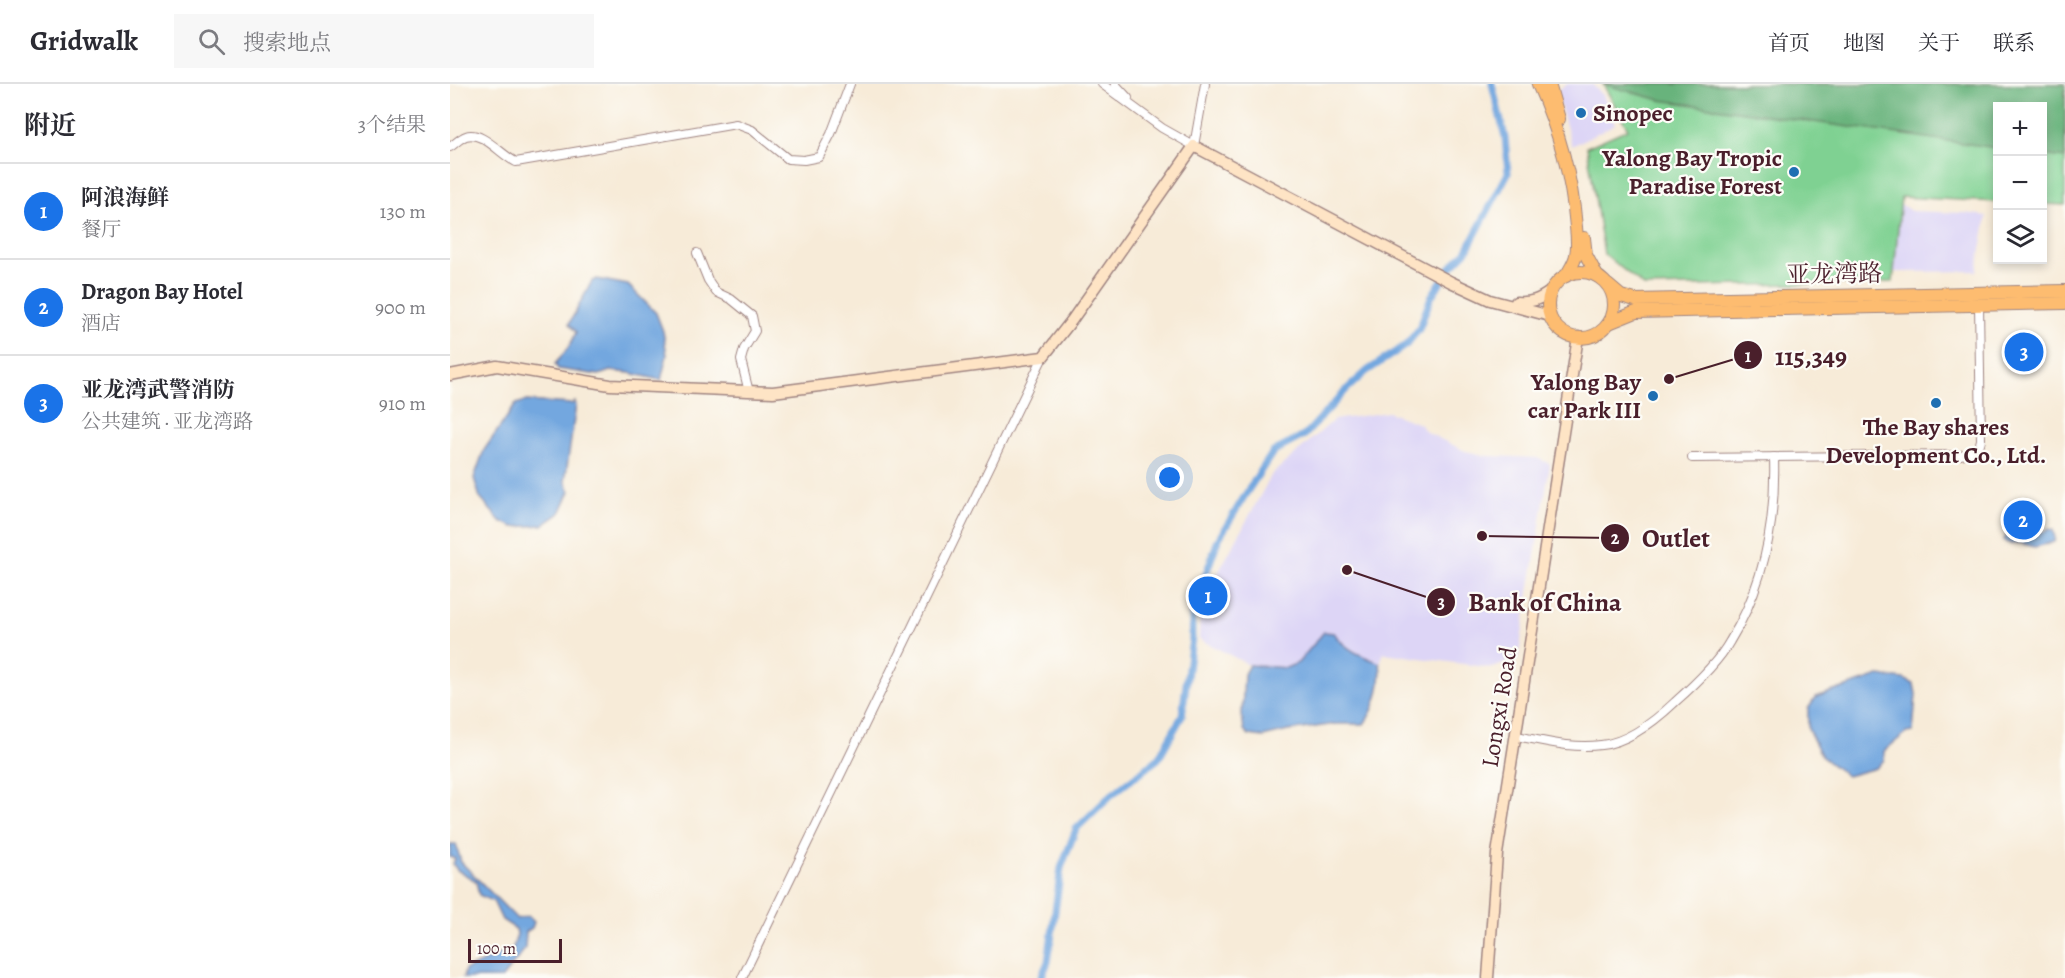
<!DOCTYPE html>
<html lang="zh">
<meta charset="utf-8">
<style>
:root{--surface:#fff;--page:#f7f7f7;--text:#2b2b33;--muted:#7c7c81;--line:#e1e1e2;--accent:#1a73e8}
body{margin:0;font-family:Alegreya,"Noto Serif SC",serif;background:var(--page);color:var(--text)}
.controls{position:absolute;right:18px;top:18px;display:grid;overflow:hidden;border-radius:0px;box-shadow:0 3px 9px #0003}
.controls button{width:54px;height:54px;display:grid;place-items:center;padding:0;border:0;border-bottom:2px solid var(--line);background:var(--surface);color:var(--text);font:30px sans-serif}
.scale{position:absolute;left:18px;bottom:15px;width:94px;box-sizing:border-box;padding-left:6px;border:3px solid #4a1f2b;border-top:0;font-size:16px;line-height:21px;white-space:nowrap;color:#4a1f2b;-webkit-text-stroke:4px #fdfcf7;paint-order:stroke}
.you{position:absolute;left:720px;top:394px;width:21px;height:21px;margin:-15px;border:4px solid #fff;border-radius:50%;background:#1a73e8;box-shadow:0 0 0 9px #1a73e833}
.badge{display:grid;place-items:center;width:39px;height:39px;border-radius:50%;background:var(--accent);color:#fff;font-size:20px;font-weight:700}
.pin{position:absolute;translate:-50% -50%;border:3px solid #fff;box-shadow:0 2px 6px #0006}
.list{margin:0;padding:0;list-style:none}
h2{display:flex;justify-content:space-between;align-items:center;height:78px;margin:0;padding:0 24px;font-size:26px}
h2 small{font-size:20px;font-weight:400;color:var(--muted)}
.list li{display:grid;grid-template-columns:39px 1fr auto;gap:18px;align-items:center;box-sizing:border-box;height:96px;padding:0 24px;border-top:2px solid var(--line)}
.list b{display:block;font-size:22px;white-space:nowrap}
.list p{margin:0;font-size:20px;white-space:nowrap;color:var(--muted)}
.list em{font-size:20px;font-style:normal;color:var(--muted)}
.icon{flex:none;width:33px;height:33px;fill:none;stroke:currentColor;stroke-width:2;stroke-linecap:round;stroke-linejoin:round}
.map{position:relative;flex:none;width:1615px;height:894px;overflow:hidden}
header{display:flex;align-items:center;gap:36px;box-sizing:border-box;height:84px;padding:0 30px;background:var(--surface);border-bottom:2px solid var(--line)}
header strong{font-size:28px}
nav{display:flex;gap:33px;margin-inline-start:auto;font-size:21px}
.search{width:420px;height:54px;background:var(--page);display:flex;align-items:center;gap:15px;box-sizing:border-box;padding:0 21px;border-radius:0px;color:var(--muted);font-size:22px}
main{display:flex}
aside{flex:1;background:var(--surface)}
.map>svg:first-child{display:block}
</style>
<header>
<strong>Gridwalk</strong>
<div class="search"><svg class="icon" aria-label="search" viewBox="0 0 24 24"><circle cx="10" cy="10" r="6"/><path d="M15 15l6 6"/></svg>搜索地点</div>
<nav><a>首页</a><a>地图</a><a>关于</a><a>联系</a></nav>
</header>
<main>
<aside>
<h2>附近<small>3个结果</small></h2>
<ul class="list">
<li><span class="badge">1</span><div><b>阿浪海鲜</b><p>餐厅</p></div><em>130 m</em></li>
<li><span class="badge">2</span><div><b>Dragon Bay Hotel</b><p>酒店</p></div><em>900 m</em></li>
<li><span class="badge">3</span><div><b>亚龙湾武警消防</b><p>公共建筑 · 亚龙湾路</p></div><em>910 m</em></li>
</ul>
</aside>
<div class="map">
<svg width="1615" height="894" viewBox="0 0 1615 894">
<rect width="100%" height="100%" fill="#fdfcf7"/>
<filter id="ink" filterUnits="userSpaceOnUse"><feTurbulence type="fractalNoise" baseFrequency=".0167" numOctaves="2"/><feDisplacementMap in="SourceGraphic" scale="12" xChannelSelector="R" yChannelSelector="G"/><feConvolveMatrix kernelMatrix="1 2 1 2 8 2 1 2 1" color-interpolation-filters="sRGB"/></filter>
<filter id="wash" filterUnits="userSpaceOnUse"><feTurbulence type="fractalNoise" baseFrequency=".008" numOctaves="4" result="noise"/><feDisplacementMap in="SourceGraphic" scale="24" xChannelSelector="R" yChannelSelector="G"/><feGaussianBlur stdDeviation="1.35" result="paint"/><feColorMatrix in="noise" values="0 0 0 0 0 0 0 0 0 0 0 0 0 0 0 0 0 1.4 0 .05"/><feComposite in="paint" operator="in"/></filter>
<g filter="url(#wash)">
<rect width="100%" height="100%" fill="#f7ebd8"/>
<!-- built -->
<g fill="#ddd5f6">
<path d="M1118 0H1142L1153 11 1165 40 1122 62 1106 7Z"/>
<path d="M1366 66 1461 127 1515 129 1537 132 1527 187 1238 191Z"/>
<path d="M938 328 970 340 976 348 1015 367 1038 372 1087 374 1100 380 1068 575 1042 584 934 569 930 579 902 567 890 558 884 549 855 571 847 579 836 584H818L799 581 749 555 750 526 755 513 822 390 884 336Z"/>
</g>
<!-- green -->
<path fill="#7fd192" stroke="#64785e" stroke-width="1.5" d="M1153 0H1615V121L1593 120 1592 22H1548L1547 118 1451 113 1443 198 1195 203 1154 170 1137 63 1178 45Z"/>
<!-- forest -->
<path fill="#67b37c" stroke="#586954" stroke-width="1.5" d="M1153 0H1615V74L1593 71 1592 22H1548L1547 64 1210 16Z"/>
<!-- water -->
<g fill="#73a7df" stroke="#5e6385" stroke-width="1.5">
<path d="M147 195 178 201 206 229 213 247 217 271 211 296 180 289 160 287 149 291 108 285 105 280C113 270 122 261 126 248L119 240 142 197Z"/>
<path d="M76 317 122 320 125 318 126 321 115 397 120 407 110 429 93 441 63 443 50 437 30 414 24 394 34 366 66 320Z"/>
<path d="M1572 444H1576L1588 450 1599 445 1603 446 1605 454 1604 458 1585 463 1571 459 1561 460 1556 458 1554 456 1557 450H1566Z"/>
<path d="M874 548 884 549C895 566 912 572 930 579 933 599 926 624 914 640H886L838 647 813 653 799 651 794 646 792 631 794 590 799 581 836 584 848 579Z"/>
<path d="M1429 592 1454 595 1464 600 1466 610 1463 648 1456 649 1434 667V676L1426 684 1397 692 1372 673 1358 645V625L1366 613Z"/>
<path d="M0 760H6L11 778 67 835 78 832 84 838 82 844 76 848 75 865 52 894H13L15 886 63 864 67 850 66 845 52 836 43 817 29 811 26 797 7 786 3 780 5 775 0 773Z"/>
</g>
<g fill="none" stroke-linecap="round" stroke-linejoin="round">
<!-- canal -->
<path stroke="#73a7df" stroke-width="7" d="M591 894 598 878 611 784 626 745 660 712 708 675 732 632 742 555V529L768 456 797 408 823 368 855 351 897 305 917 287 956 261 969 245 981 213 1000 184 1016 168 1058 89 1055 53 1042 0"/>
</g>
</g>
<g filter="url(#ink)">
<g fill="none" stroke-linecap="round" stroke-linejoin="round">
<!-- street casing -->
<g stroke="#a08582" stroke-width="10">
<g id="street">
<path d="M652 0 712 44 744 62 755 0"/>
<path d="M665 0 678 14"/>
<path d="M0 63C5 60 10 54 16 52 32 46 52 72 66 78L286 40 302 46 338 75 354 76 369 73 381 50 400 0"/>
<path d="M247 169 258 196 266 208 281 215 302 232 305 247 294 265 291 276 299 308"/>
<path d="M1242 374 1511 371 1528 366 1531 356 1529 220"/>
<path d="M1066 652C1094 657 1122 665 1151 661 1179 658 1205 637 1225 618 1242 603 1269 577 1280 557 1314 502 1326 438 1324 373"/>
<path d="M292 894 593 273"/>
</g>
</g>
<!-- secondary casing -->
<g stroke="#a08582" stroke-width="13">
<g id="secondary">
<path d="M1066 218C1081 219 1089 216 1101 207"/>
<path d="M0 291 47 282 160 301 323 308 593 273 622 236 744 62 1001 198 1040 216 1100 232"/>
<path d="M1038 894 1047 770 1128 253"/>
</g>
</g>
<!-- primary casing -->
<g stroke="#a08582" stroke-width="14">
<g id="primary">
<path d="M1088 0C1108 44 1122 95 1126 143 1127 152 1128 162 1126 171 1125 178 1120 185 1116 192"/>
<path d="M1099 0 1109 35"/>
<path d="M1134 154 1136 171 1147 192"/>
<circle cx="1131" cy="221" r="33"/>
<path d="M1158 201 1171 212 1185 216 1615 207"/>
<path d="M1159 239 1186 228 1615 219"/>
</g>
</g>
<!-- street -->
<use href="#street" stroke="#fff" stroke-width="8"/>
<!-- secondary -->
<use href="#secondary" stroke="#fee4c5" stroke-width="10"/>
<!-- primary -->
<use href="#primary" stroke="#fdbc6f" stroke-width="12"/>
</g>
</g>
<!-- markers -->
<g fill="#1f6fb2" stroke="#fdfcf7" stroke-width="2">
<circle cx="1131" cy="29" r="6"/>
<circle cx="1344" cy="88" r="6"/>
<circle cx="1203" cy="312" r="6"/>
<circle cx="1486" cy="319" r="6"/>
</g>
<g text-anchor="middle" stroke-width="4.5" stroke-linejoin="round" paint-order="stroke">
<!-- poi labels -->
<g font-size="24" font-weight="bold" fill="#4a1f2b" stroke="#fdfcf7" text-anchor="end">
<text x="1143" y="37" text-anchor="start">Sinopec</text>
<text x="1332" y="82">Yalong Bay Tropic<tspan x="1332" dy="28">Paradise Forest</tspan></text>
<text x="1191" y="306">Yalong Bay<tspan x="1191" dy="28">car Park III</tspan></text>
<text x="1486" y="351" text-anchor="middle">The Bay shares<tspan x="1486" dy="28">Development Co., Ltd.</tspan></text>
</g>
<!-- street labels -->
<g font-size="24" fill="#4a1f2b" stroke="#fdfcf7">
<text transform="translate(1384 190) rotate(-1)" y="8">亚龙湾路</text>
<text transform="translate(1049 623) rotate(-81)" y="8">Longxi Road</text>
</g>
</g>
<!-- callouts -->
<path fill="none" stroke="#4a1f2b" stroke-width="2" d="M1219 295L1298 271M1032 452L1165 454M897 486L991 518"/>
<g fill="#4a1f2b" stroke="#fdfcf7" stroke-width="2">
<circle cx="1219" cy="295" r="6"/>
<circle cx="1032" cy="452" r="6"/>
<circle cx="897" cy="486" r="6"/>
<circle cx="1298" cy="271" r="15"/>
<circle cx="1165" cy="454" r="15"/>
<circle cx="991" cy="518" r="15"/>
</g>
<g font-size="18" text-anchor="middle" font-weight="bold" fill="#fff">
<text x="1298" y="278">1</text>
<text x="1165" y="460">2</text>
<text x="991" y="524">3</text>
</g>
<g font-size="26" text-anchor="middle" font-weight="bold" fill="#4a1f2b" stroke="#fdfcf7" stroke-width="4.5" stroke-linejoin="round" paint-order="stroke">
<text x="1361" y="281">115,349</text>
<text x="1226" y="463">Outlet</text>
<text x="1095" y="527">Bank of China</text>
</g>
</svg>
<div class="controls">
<button>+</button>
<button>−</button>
<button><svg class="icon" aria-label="layers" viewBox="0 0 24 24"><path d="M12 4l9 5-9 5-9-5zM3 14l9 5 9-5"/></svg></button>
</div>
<div class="scale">100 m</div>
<div class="you"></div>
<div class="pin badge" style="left:758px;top:512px">1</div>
<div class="pin badge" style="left:1573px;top:436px">2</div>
<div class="pin badge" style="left:1574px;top:268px">3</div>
</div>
</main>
